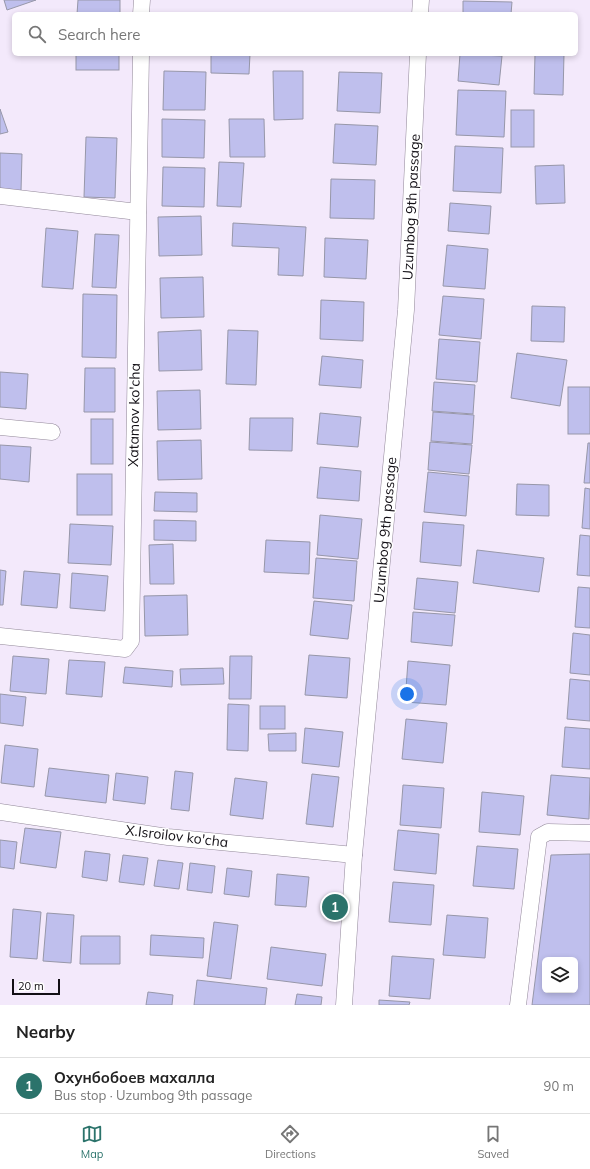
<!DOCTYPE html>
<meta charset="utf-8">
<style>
:root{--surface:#fff;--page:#f2f2f2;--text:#222;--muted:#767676;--line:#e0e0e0;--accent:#2b736b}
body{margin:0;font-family:Mulish,sans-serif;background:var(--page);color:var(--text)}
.controls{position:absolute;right:12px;bottom:12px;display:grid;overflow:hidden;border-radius:6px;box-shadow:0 2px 6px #0003}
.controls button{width:36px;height:36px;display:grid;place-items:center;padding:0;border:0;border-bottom:1px solid var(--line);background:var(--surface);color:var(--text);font:20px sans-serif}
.scale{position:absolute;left:12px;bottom:10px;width:48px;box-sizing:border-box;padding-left:4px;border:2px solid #120f15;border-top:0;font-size:11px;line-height:14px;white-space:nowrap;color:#120f15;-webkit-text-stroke:3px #fff;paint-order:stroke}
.you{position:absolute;left:407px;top:694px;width:14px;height:14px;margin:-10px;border:3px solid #fff;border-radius:50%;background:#1a73e8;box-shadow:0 0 0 6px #1a73e833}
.badge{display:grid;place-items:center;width:26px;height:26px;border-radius:50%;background:var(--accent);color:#fff;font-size:13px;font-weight:700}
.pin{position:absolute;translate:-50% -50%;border:2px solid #fff;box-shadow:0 1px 4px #0006}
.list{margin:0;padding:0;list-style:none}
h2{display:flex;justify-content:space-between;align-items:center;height:52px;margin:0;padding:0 16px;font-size:17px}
h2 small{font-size:13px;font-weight:400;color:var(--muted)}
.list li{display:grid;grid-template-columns:26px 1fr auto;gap:12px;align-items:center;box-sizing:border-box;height:56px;padding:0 16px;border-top:1px solid var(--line)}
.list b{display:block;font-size:15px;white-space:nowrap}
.list p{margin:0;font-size:13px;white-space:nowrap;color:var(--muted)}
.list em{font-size:13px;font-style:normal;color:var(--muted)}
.icon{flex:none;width:22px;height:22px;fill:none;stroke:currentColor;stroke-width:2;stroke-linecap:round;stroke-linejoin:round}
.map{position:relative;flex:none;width:590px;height:1005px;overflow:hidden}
.search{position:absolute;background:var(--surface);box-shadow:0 2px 6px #0003;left:12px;right:12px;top:12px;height:44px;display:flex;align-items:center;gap:10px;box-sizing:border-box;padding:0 14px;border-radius:6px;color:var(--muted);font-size:15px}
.sheet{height:108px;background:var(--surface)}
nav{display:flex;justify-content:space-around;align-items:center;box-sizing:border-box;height:56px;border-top:1px solid var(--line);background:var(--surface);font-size:11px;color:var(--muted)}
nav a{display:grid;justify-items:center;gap:2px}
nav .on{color:var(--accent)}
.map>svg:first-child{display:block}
</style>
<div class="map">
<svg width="590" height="1005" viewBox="0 0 590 1005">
<rect width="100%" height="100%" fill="#f3e9fb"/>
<!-- building -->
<g fill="#bfbfed" stroke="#9797a9" fill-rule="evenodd">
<path d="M4 0H36L7 10Z"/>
<path d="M78 0H120V14H77Z"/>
<path d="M463 1 512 2 511 14H463Z"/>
<rect x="76" y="54" width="43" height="16"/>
<path d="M211 54H250L249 74 211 73Z"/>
<path d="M460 54 502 56 499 85 458 81Z"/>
<path d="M535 54H564L563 95 534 94Z"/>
<path d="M164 71 206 72 205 110H163Z"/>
<path d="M273 71H303V119L274 120Z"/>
<path d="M339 72 382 73 380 113 337 111Z"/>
<path d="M458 90 506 91 504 137 456 135Z"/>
<path d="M0 109 8 132 0 134Z"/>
<rect x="511" y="110" width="23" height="37"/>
<path d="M162 119 205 120 204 158 162 157Z"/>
<path d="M229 119H264L265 157H230Z"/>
<path d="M335 124 378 126 376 165 333 163Z"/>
<path d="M86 137 117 138 115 198 84 197Z"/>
<path d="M455 146 503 148 501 193 453 191Z"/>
<path d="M0 153 22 154 21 191 0 190Z"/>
<path d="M219 162 244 163 241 207 217 206Z"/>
<path d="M564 165 565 203 536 204 535 166Z"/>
<path d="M163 167 205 168 204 207 162 206Z"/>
<path d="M331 179 375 180 374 219 330 218Z"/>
<path d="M450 203 491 206 489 234 448 231Z"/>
<path d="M201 216 202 255 159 256 158 217Z"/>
<path d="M233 223 306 227 303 276 278 275 279 248 232 246Z"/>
<path d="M46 228 78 231 73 289 42 287Z"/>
<path d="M95 234 119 235 116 288 92 287Z"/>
<path d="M325 238 368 240 366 279 324 277Z"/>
<path d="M447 245 488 249 485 289 443 286Z"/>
<path d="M203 277 204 317 161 318 160 278Z"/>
<path d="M83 294 117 295 116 358 82 357Z"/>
<path d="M443 296 484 299 481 339 439 335Z"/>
<path d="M321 300 364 302 363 341 320 339Z"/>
<path d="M532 306 565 307 564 342 531 341Z"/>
<path d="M201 330 202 370 159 371 158 332Z"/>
<path d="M228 330 258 331 256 385 226 384Z"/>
<path d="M439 339 480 342 477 382 436 379Z"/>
<path d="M517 353 567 360 560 406 511 398Z"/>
<path d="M322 356 363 360 361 388 319 385Z"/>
<path d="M85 368H115V412H84Z"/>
<path d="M0 372 28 374 26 409 0 407Z"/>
<path d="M434 382 475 385 473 414 432 411Z"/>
<rect x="568" y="387" width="22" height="47"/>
<path d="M200 390 201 429 158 430 157 391Z"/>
<path d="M433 412 474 415 472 444 431 441Z"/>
<path d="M320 413 361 417 358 447 317 444Z"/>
<path d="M250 418H293L292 451 249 450Z"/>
<rect x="91" y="419" width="22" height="45"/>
<path d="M201 440 202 479 158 480 157 441Z"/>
<path d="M430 442 472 445 469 474 428 470Z"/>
<path d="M588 443H590V483H584Z"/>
<path d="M0 445 31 447 29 482 0 479Z"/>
<path d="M320 467 361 471 359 501 317 498Z"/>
<path d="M428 472 469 476 466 516 424 512Z"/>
<rect x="77" y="474" width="35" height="41"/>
<path d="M517 484 549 485V516L516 515Z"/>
<path d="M585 488 590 489V529L582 528Z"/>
<path d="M155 492 197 493V512L154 511Z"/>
<path d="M320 515 362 519 358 559 317 555Z"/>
<path d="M154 520 196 521V541L154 540Z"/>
<path d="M423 522 464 525 461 566 420 562Z"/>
<path d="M70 524 113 526 111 565 68 563Z"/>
<path d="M580 535 590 536V576L577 575Z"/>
<path d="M266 540 310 542 309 574 264 572Z"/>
<path d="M173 544 174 584H150L149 545Z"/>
<path d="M477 550 544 558 539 592 473 583Z"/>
<path d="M316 558 357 561 354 601 313 598Z"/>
<path d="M0 570 6 571 3 605H0Z"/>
<path d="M24 571 60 574 57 608 21 605Z"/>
<path d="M72 573 108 576 105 611 70 608Z"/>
<path d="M417 578 458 582 455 613 414 609Z"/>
<path d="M578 587 590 588V628L575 627Z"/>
<path d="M187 595 188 635 145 636 144 596Z"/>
<path d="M314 601 352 605 348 639 310 635Z"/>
<path d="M413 612 455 615 452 646 411 642Z"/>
<path d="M573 633 590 635V675L570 673Z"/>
<path d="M309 655 350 658 347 698 305 695Z"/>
<path d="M13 656 49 659 46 694 10 691Z"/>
<path d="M230 656H252L251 699H229Z"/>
<path d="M69 660 105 662 102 697 66 694Z"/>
<path d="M408 661 450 665 446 705 405 702Z"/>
<path d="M125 667 173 671 172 687 123 683Z"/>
<path d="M223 668 224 684 181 685 180 669Z"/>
<path d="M570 679 590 681V721L567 719Z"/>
<path d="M0 694 26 697 23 726 0 723Z"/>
<path d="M228 704 249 705 248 751 227 750Z"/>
<rect x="260" y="706" width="25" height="23"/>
<path d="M406 719 447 723 443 763 402 759Z"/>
<path d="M565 727 590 729V769L562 767Z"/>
<path d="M305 728 343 732 339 767 302 763Z"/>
<path d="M296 733V751H269L268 734Z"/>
<path d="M5 745 38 749 34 787 1 783Z"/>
<path d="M49 768 109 775 106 803 45 796Z"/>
<path d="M175 771 193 773 189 811 171 809Z"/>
<path d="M116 773 148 777 145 804 113 800Z"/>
<path d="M312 774 339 777 333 827 306 824Z"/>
<path d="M551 775 590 778 589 819 547 815Z"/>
<path d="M235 778 267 782 263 819 230 815Z"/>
<path d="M403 785 444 788 441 828 400 825Z"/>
<path d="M482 792 524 796 520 835 479 832Z"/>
<path d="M25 828 61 832 56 868 20 863Z"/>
<path d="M398 830 439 834 436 874 394 870Z"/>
<path d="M0 840 17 842 14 869 0 867Z"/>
<path d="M477 846 518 849 514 889 473 886Z"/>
<path d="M85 851 110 854 107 881 82 877Z"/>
<path d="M590 854V1005H532L551 855ZM545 960H575V990H545Z"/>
<path d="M123 855 148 858 144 885 119 882Z"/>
<path d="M158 860 183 863 179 889 154 886Z"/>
<path d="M190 863 215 866 212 893 187 890Z"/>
<path d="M227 868 252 871 249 897 224 894Z"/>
<path d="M277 874 309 877 306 907 275 905Z"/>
<path d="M393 882 434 885 431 925 389 922Z"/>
<path d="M13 909 41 912 37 959 10 957Z"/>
<path d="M47 913 74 915 71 963 43 961Z"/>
<path d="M447 915 488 918 485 958 443 955Z"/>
<path d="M214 922 238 925 231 979 207 976Z"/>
<path d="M151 935 204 938 203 958 150 955Z"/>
<path d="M81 936H120V964H80Z"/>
<path d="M271 947 326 954 322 986 267 979Z"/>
<path d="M392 956 434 959 430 999 389 996Z"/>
<path d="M197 980 267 988 265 1005H194Z"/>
<path d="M148 992 173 995 172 1005H146Z"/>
<path d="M297 994 322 997 321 1005H295Z"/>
<path d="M379 1000 410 1002 409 1005H379Z"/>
</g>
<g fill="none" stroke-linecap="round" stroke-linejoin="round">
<!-- minor casing -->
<g stroke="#928899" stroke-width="17">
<g id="minor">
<path d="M141 14 142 0"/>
<path d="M420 14 421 0"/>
<path d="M0 196 138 212"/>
<path d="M0 427 52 432"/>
<path d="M0 636 125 649 131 641 141 54"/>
<path d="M0 812 168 837 354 855"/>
<path d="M344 1005 354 855 406 310 418 54"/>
<path d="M518 1005 539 837 548 832 590 833"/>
</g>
</g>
<!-- minor -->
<use href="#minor" stroke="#fff" stroke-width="16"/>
</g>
<g text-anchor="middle" stroke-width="3" stroke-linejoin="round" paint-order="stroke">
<!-- street labels -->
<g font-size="14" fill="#120f15" stroke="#fff">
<text transform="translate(411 207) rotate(-87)" y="5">Uzumbog 9th passage</text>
<text transform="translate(134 415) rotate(-89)" y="5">Xatamov ko'cha</text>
<text transform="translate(385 530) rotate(-85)" y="5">Uzumbog 9th passage</text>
<text transform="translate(177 836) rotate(7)" y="5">X.Isroilov ko'cha</text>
</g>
</g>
</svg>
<div class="controls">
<button><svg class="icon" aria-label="layers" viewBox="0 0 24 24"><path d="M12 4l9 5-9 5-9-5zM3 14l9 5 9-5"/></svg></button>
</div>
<div class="scale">20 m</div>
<div class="you"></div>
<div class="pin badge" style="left:335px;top:907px">1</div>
<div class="search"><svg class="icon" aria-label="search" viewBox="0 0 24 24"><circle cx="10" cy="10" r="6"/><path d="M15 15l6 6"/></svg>Search here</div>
</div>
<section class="sheet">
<h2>Nearby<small></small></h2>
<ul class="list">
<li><span class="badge">1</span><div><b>Охунбобоев махалла</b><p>Bus stop · Uzumbog 9th passage</p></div><em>90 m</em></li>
</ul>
</section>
<nav>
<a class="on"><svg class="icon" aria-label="map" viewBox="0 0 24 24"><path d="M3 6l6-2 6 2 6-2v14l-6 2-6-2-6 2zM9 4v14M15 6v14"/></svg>Map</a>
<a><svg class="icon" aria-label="directions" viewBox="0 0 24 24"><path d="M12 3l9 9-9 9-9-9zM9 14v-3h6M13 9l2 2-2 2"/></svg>Directions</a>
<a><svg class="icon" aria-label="saved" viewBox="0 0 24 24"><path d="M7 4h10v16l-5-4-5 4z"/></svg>Saved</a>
</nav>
